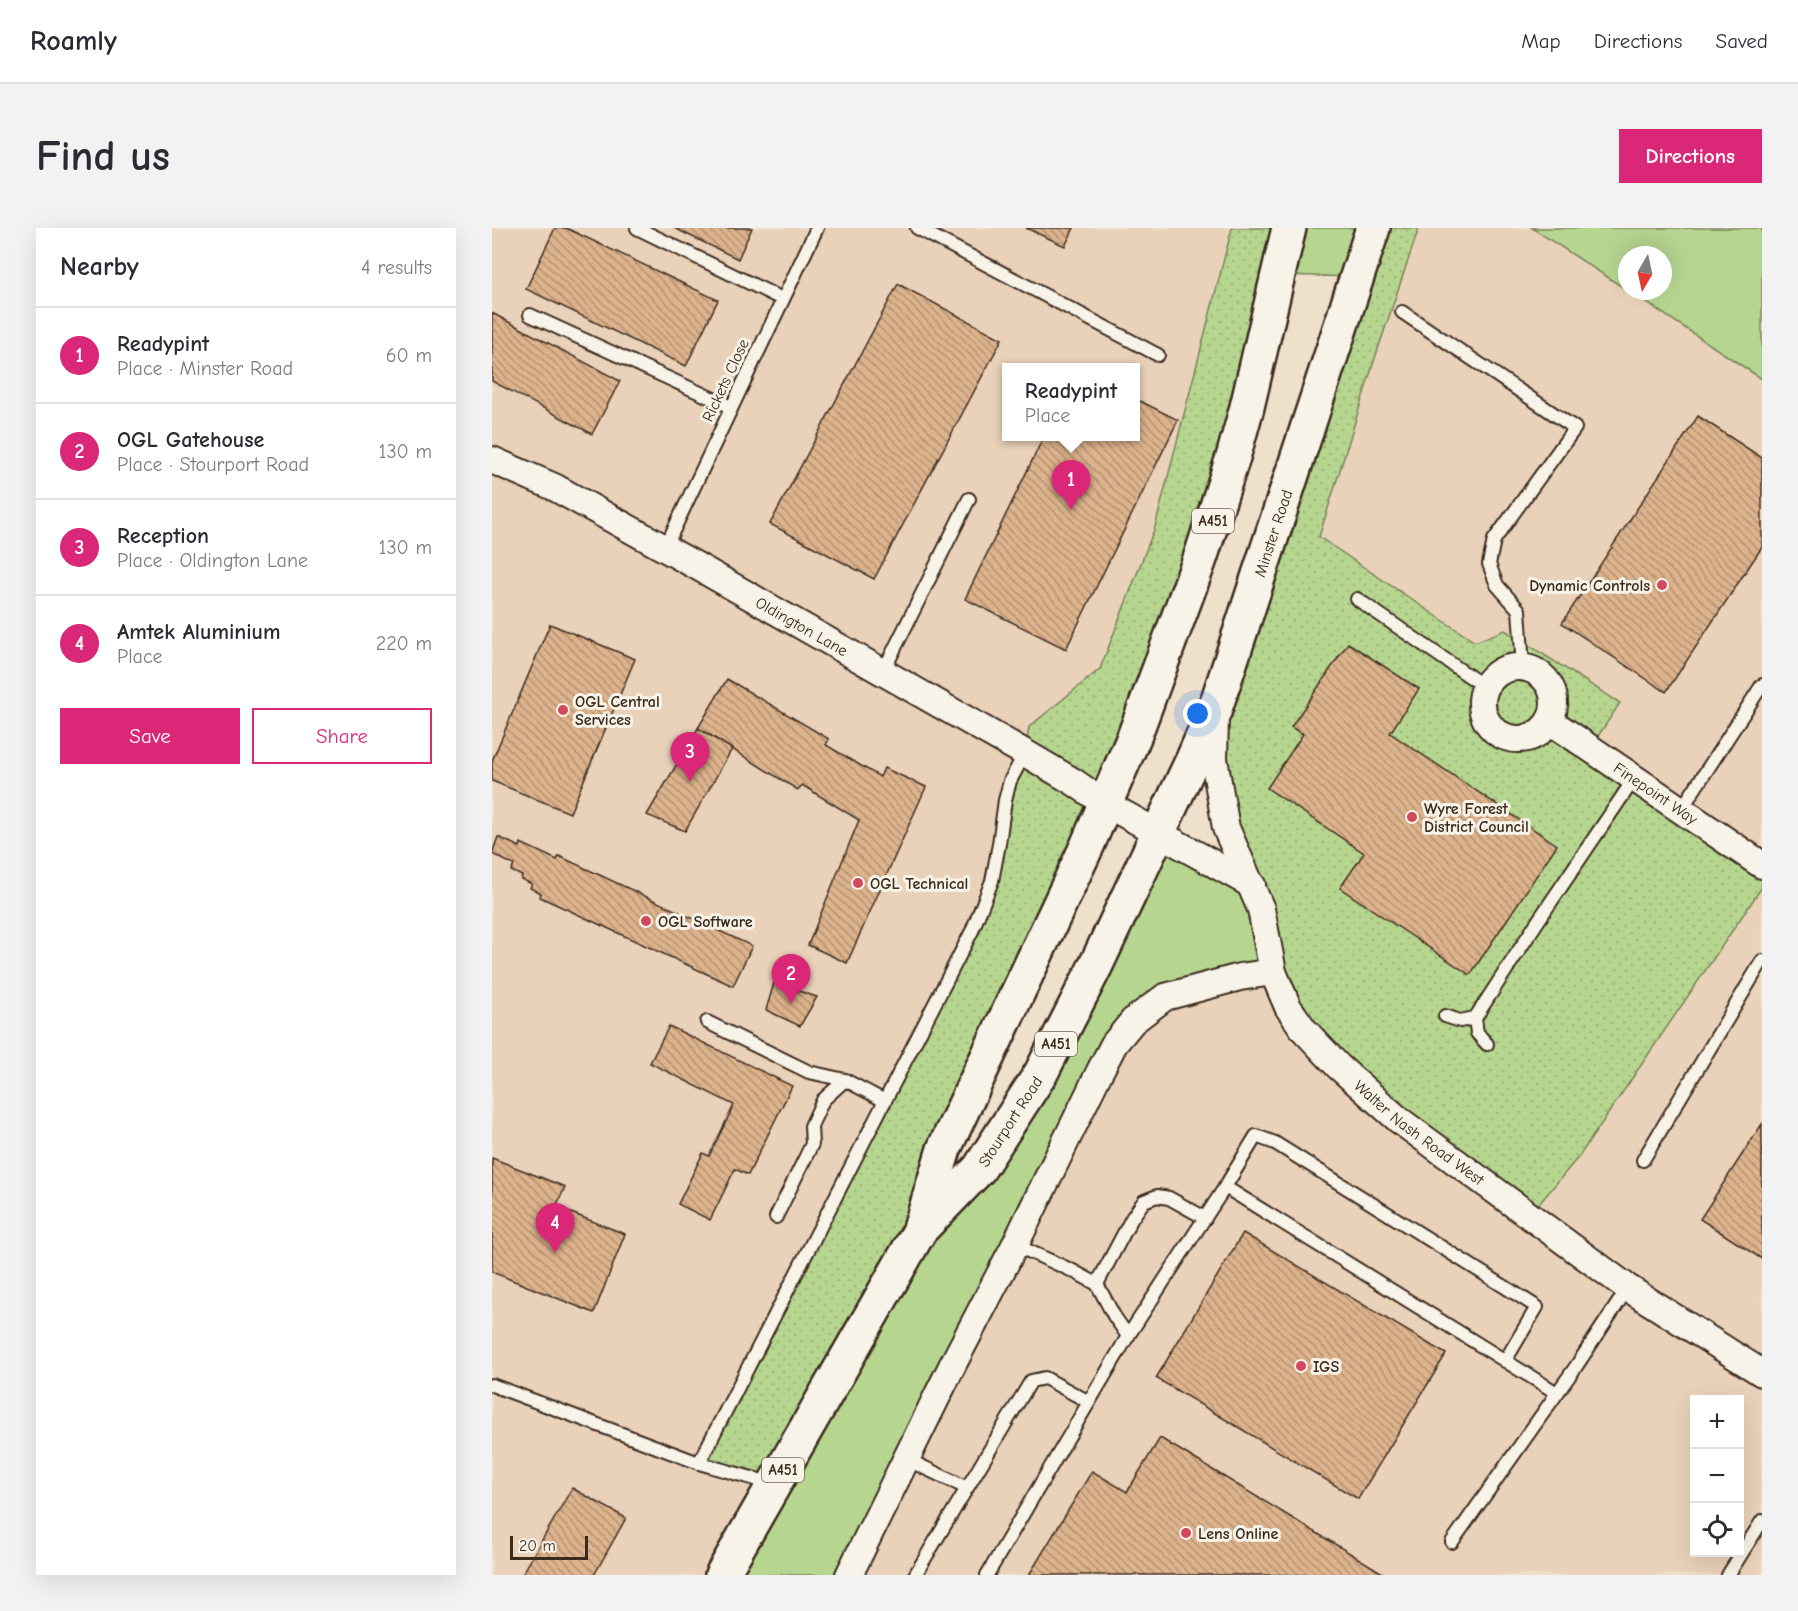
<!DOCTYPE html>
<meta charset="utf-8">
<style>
:root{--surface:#fff;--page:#f2f2f3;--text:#2b2b33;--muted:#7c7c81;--line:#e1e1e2;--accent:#db2777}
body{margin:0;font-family:"Comic Neue",sans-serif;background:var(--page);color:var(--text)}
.controls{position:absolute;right:18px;bottom:18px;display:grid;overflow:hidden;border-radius:0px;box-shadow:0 6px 24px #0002}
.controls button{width:54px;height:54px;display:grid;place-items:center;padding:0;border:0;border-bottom:2px solid var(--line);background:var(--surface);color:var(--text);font:30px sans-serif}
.compass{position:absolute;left:1126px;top:18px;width:54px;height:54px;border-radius:50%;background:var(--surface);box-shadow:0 6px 24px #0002;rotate:189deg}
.scale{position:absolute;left:18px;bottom:15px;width:78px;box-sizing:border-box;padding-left:6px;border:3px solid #3b2a1e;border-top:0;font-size:16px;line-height:21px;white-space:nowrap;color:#3b2a1e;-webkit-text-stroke:4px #f7f3e8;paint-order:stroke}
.you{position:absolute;left:706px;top:486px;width:21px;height:21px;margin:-15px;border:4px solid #fff;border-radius:50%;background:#1a73e8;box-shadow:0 0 0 9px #1a73e833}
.badge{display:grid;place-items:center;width:39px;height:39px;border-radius:50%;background:var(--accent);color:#fff;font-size:20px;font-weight:700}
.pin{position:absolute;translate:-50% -50px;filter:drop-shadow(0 2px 3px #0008)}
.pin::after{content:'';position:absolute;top:32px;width:21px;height:18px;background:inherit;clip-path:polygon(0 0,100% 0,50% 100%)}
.popup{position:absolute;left:510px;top:135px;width:138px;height:78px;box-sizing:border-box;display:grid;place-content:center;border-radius:0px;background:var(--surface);filter:drop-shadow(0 2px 4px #0005);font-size:20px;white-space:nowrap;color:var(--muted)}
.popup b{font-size:22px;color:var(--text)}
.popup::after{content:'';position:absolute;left:50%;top:100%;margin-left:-12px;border:12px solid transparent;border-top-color:var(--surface)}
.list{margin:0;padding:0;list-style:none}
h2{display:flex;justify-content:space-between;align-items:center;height:78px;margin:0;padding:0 24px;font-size:26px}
h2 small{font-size:20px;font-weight:400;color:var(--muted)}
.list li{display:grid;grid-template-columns:39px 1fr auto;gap:18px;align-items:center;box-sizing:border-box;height:96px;padding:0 24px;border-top:2px solid var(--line)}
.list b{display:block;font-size:22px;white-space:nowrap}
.list p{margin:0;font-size:20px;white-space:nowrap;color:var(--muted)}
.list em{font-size:20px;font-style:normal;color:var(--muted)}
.actions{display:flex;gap:12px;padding:18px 24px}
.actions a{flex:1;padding:14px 0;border:2px solid var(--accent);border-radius:0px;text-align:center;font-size:21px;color:var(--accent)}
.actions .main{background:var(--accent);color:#fff}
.icon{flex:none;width:33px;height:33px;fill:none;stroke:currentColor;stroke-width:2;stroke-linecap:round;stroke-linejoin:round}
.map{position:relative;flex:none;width:1270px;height:1347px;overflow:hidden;border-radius:0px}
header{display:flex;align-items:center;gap:36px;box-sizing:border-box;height:84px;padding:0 30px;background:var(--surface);border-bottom:2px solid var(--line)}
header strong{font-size:28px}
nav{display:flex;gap:33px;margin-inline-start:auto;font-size:21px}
.intro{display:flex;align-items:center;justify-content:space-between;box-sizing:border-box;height:144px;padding:0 36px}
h1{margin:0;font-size:42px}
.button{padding:15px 27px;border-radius:0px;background:var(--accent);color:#fff;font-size:21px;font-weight:700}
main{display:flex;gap:36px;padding:0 36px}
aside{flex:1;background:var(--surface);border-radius:0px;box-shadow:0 6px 24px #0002}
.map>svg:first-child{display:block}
</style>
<header>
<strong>Roamly</strong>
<nav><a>Map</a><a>Directions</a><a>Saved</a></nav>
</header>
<div class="intro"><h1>Find us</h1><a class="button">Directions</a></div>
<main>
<aside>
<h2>Nearby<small>4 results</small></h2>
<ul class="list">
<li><span class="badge">1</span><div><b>Readypint</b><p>Place · Minster Road</p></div><em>60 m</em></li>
<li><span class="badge">2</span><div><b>OGL Gatehouse</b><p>Place · Stourport Road</p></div><em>130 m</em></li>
<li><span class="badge">3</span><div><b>Reception</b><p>Place · Oldington Lane</p></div><em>130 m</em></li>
<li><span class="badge">4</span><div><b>Amtek Aluminium</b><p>Place</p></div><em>220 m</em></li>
</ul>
<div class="actions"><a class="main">Save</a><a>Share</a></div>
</aside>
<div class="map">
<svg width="1270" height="1347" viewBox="0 0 1270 1347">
<defs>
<pattern id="grass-dots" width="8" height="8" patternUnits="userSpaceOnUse" patternTransform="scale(1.5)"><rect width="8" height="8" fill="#b6d690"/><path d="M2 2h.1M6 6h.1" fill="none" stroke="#9db87c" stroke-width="1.8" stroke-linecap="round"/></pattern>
<pattern id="building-back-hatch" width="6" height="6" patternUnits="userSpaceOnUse" patternTransform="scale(1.5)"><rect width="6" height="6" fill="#dcb38c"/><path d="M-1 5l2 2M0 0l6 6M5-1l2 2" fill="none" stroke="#b49272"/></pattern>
</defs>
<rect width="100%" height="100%" fill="#efe0cc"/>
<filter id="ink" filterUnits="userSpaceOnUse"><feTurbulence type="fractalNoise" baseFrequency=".0167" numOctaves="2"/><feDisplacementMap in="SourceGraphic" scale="12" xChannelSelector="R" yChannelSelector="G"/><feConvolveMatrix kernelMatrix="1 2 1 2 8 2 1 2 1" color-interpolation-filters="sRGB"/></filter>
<g filter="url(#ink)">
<!-- built -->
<g fill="#e9d2b9" fill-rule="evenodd">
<path d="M0 0H740L663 300 608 441 537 499 533 525 508 612 282 1257 230 1347H0ZM514 140H644V208H514Z"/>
<path d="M927 0H1040L1270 151V637L1098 520 1128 476 983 414 827 309 883 130Z"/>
<path d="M1270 659V1347H357L641 793 781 744 1037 988 1088 927ZM1202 1172H1248V1324H1202Z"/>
</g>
<!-- grass -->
<g fill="url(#grass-dots)" stroke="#788057" stroke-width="1.5">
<path d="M740 0H797L727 275 452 921 282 1257 207 1235 500 653 513 572 533 525 537 499 608 441 663 299Z"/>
<path d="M881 0H927L883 130 827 309 983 414 1013 402 1128 475 1098 520 1270 637V659L1088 927 1037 988 812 802 722 531Z"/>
</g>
<!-- park -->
<g fill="#b6d690" stroke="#788057" stroke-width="1.5">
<path d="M797 0H881L864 49 786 47Z"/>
<path d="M1040 0H1270V151L1137 63H1171V27H1135V62Z"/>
<path d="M665 605 760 657 781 744 641 793 357 1347H230L282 1257 487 941Z"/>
</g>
<!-- building -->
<g fill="url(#building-back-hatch)" stroke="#3b2a1e" stroke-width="1.5">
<path d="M63 0H74L226 72 194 138 34 61Z"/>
<path d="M182 0H260L246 31Z"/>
<path d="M534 0H582L573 18Z"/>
<path d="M406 56 510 111 382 351 278 296Z"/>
<path d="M0 85 128 153 100 206 0 153Z"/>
<path d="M644 171 686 192 574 421 473 371 552 208H644Z"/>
<path d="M1206 188 1270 230V319L1174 464 1070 395Z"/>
<path d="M58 396 143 431 78 585 0 553V533Z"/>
<path d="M856 415 927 461 898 505 1065 617 978 747 848 660 872 625 775 560 811 506 799 499Z"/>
<path d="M235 451 337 511 334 517 388 549 392 540 434 559 355 735 316 717 367 592 310 557 306 562 206 500Z"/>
<path d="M206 500 240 521 193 603 155 587Z"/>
<path d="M6 609 28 619 29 615 65 632 67 628 260 718 241 758 48 669 49 665 38 660 40 656 29 651 30 648 19 643 22 637 0 626Z"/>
<path d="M282 755 325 769 308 798 274 782Z"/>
<path d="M177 798 300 858 256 947 243 941 218 992 186 976 211 925 217 928 242 877 158 835Z"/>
<path d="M1270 896V1031L1208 991Z"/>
<path d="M0 930 73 959 64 979 133 1006 102 1085 0 1044Z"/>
<path d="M751 1005 954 1126 866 1271 664 1150Z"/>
<path d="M668 1210 894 1347H537L600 1243 635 1264Z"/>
<path d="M80 1260 134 1290 102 1347H30Z"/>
</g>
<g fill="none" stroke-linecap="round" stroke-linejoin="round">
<!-- service casing -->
<g stroke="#3b2a1e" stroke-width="16">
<g id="service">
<path d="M145 0 290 71"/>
<path d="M425 0 666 127"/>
<path d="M910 84 1083 200 1002 312 997 336 1005 357 1027 382 1031 439"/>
<path d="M38 87 239 179"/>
<path d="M173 320 325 0"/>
<path d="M865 371 993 459"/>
<path d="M391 444 477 271"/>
<path d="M1189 582 1270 457"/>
<path d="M953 788 968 793 983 790 985 805 995 816"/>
<path d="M983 790 1044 696 1142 551"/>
<path d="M215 794 317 844 353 852 393 873"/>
<path d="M1151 932 1270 733"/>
<path d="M284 989 320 916 319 898 331 872 353 852"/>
<path d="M523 1017 581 1043 605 1056 622 1088 636 1108 597 1174"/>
<path d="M605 1056 640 990 652 973 665 968 677 970 713 990"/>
<path d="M636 1108 733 959"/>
<path d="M1013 1133 1045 1079 783 915 764 908 733 959 1065 1165"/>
<path d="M0 1157 207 1235 281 1256"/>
<path d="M414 1231 475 1260"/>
<path d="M207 1235 480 703 500 653 507 616 513 572 518 553 533 525"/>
<path d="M960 1314 1085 1137 1136 1060"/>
<path d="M423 1347 539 1153 553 1150 597 1174 495 1347"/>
<path d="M1236 1347 1270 1293"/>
</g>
</g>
<!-- minor casing -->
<g stroke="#3b2a1e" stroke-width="30">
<g id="minor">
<path id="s1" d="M0 232 62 259 203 337 533 525 582 554 614 576 760 657"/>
<circle cx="1026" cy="475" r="36"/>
<path id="s2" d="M723 490 722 531 734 600 769 681 781 744 796 779 812 802 847 839 907 892 1136 1060 1270 1145"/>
<path id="s3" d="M1058 493 1270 637"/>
<path d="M357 1347 461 1136 523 1017 608 843 622 816 641 793 673 769 748 749 781 744"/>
</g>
</g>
<!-- primary casing -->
<g stroke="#3b2a1e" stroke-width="38">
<g id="primary">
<path id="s4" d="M432 998 487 941 549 845 604 737 701 531 723 481 881 0"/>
<path d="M230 1347 427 1004 452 921 595 618 642 509 708 331 742 226 755 179 797 0"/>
</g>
</g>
<!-- service -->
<use href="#service" stroke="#f7f3e8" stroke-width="12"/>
<!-- minor -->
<use href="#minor" stroke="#f7f3e8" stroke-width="26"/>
<!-- primary -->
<use href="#primary" stroke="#f7f3e8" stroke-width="33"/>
</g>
</g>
<!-- markers -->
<g fill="#d1495b" stroke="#f7f3e8" stroke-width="2">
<circle cx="1170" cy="357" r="6"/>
<circle cx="71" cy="482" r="6"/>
<circle cx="920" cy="589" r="6"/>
<circle cx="366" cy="655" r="6"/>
<circle cx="154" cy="693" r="6"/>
<circle cx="809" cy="1138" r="6"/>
<circle cx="694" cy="1305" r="6"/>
</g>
<g text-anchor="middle" stroke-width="6" stroke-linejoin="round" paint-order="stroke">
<!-- shield labels -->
<g fill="#f7f3e8" stroke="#73665b" stroke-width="1.5">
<rect x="700" y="281" width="42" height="24" rx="4.5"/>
<rect x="543" y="804" width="42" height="24" rx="4.5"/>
<rect x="270" y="1230" width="42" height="24" rx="4.5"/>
</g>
<g font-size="15" font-weight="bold" fill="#3b2a1e">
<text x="721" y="298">A451</text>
<text x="564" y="821">A451</text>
<text x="291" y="1247">A451</text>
</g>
<!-- street labels -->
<g font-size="16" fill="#3b2a1e" stroke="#f7f3e8">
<text transform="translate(233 152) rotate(-65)" y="6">Rickets Close</text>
<text dy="6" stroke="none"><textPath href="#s4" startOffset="782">Minster Road</textPath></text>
<text dy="6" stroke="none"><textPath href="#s1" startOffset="352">Oldington Lane</textPath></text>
<text dy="6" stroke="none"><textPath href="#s3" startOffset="128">Finepoint Way</textPath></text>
<text dy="6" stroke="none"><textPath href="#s4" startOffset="136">Stourport Road</textPath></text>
<text dy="6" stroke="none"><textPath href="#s2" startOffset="484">Walter Nash Road West</textPath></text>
</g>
<!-- poi labels -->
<g font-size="16" font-weight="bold" fill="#3b2a1e" stroke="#f7f3e8" text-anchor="start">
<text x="1158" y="363" text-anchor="end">Dynamic Controls</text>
<text x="83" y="479">OGL Central<tspan x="83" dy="18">Services</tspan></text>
<text x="932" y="586">Wyre Forest<tspan x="932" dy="18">District Council</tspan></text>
<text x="378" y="661">OGL Technical</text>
<text x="166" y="699">OGL Software</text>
<text x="821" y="1144">IGS</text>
<text x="706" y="1311">Lens Online</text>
</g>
</g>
</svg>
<div class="controls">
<button>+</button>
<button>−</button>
<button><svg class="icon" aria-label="locate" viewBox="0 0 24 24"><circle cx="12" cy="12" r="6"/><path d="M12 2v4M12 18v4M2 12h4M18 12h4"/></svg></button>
</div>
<svg class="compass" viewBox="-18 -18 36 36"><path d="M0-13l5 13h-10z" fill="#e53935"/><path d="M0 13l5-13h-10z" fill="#7c7c81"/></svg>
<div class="scale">20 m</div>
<div class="you"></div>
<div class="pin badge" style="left:579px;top:282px">1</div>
<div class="popup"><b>Readypint</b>Place</div>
<div class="pin badge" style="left:299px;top:776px">2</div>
<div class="pin badge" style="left:198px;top:554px">3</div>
<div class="pin badge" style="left:63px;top:1025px">4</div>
</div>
</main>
